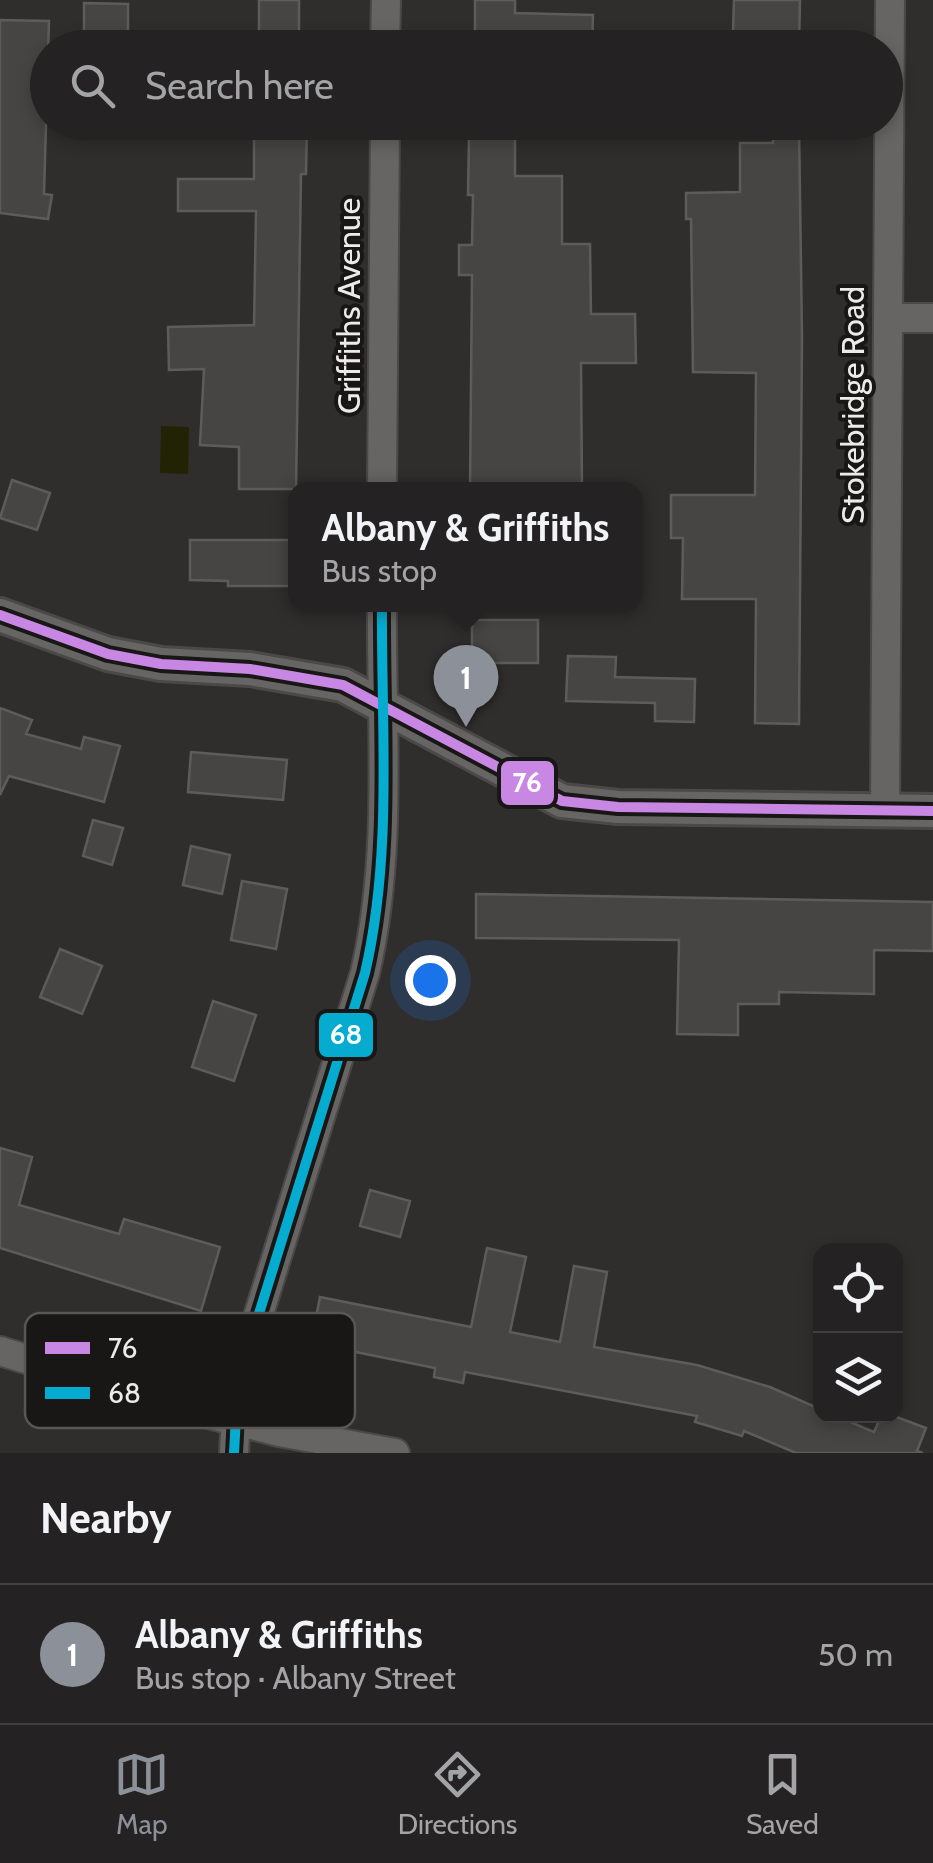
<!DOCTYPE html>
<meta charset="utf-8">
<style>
:root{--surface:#242222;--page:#2c2a2a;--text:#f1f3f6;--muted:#a3a4a5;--line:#413f40;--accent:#8c9099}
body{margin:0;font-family:Cabin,sans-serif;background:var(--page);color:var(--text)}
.controls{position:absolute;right:30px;bottom:30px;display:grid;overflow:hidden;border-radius:20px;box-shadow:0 5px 15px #0003}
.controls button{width:90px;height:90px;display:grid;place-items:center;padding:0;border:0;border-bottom:2px solid var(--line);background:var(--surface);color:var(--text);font:50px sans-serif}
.you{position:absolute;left:430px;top:980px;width:35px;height:35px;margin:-25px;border:8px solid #fff;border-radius:50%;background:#1a73e8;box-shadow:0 0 0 15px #1a73e833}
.badge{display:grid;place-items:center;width:65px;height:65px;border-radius:50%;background:var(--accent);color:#fff;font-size:32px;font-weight:700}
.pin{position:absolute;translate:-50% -82px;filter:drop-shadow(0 2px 5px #0008)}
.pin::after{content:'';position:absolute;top:52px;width:35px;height:30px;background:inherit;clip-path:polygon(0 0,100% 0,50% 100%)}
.popup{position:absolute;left:288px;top:482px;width:355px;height:130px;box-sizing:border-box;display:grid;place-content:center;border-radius:20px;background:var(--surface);filter:drop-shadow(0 2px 8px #0005);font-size:32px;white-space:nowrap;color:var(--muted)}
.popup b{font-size:38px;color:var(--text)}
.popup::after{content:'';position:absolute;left:50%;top:100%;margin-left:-20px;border:20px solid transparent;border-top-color:var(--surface)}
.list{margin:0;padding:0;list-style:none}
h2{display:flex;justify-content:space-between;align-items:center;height:130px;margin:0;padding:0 40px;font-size:42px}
h2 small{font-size:32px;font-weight:400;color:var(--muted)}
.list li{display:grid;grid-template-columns:65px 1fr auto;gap:30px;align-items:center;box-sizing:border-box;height:140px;padding:0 40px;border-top:2px solid var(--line)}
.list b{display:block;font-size:38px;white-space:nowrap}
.list p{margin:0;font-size:32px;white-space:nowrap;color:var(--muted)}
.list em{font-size:32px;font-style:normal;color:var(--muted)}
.icon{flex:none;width:55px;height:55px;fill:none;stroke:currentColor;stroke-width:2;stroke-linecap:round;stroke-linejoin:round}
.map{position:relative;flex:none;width:933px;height:1453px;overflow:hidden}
.search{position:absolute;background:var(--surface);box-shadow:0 5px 15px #0003;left:30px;right:30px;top:30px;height:110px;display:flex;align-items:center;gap:25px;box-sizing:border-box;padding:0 35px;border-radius:55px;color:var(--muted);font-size:38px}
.sheet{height:270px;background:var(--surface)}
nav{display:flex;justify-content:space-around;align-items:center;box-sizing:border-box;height:140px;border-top:2px solid var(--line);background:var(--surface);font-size:28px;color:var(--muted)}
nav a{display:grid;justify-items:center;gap:5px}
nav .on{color:var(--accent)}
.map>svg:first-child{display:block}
</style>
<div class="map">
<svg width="933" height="1453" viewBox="0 0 933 1453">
<rect width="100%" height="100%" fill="#302e2d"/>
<!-- water -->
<path fill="#212304" d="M161 426 189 427 188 474 160 473Z"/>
<!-- building -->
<g fill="#464544" stroke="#5e5c5b" stroke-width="2.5">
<rect x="259" y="0" width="40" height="48"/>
<path d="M475 0H515V13L593 15 592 48 475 44Z"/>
<path d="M734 0H800L799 48H745V32H733Z"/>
<path d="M84 3 128 4V43H84Z"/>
<path d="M0 20 49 21 44 194 52 195 48 219 0 213Z"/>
<path d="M254 122H307L306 174H301L296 489H239V447L200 445 204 369 169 370 168 327 254 325 256 211H178V179H254Z"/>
<path d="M773 125H799L802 337 799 724 755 723 756 599H682L683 538H671V495H755L756 373 693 372 691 219H686V193L740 192V143H773Z"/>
<path d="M469 137 515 138V176H562V244H590L591 314H635L636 363H581L582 490H470L472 275H459V245H472L473 195H468Z"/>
<path d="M12 480 50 493 37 530 0 518Z"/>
<path d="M190 540H292L291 586H228V581L190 580Z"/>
<rect x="472" y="620" width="66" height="43"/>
<path d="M568 656 616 657 615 677 695 679 694 722 655 721V703L566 701Z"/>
<path d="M0 708 32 720 26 734 81 749 84 737 120 746 104 802 9 776 0 795Z"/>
<path d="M191 752 287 760 283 800 188 792Z"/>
<path d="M93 820 123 828 112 865 83 856Z"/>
<path d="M191 846 230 855 222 894 183 885Z"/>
<path d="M242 881 287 889 276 949 231 940Z"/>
<path d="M476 894 933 902V951L874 950V994L779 992V1004H738V1035L677 1034 679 940 476 938Z"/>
<path d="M60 949 102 966 82 1014 40 997Z"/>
<path d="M213 1001 256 1015 234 1081 192 1067Z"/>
<path d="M0 1148 32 1157 19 1205 119 1234 124 1219 220 1247 201 1311 0 1248Z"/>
<path d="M370 1190 410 1201 400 1237 360 1226Z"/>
<path d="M487 1248 526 1257 510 1332 560 1342 574 1266 607 1272 594 1347 697 1365 770 1387 820 1409V1416H836L874 1432 881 1416H894L926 1428 917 1451 923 1453H796L744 1431 742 1436 695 1422 697 1416 465 1372 463 1383 434 1377 435 1368 311 1343 320 1297 471 1327Z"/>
</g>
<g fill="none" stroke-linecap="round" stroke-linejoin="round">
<!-- minor casing -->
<g stroke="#4b4948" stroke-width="32">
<g id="minor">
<path d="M385 48 386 0"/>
<path d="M888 318H933"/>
<path d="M382 490 385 122"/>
<path d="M885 811 890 0"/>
<path d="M0 1351 193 1410 279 1432 395 1453"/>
<path d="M234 1453 238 1381 365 973C393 852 381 728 382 604"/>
</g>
</g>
<!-- tertiary casing -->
<g stroke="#4b4948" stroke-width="38">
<path id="tertiary" d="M0 615 108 654 161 664 250 669 343 685 562 801 618 807 933 811"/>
</g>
<!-- minor -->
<use href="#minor" stroke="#676564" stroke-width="28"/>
<!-- tertiary -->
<use href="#tertiary" stroke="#676564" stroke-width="32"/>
<!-- bus-1 casing -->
<g stroke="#181716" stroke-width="18">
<path id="bus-1" d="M0 615 108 654 161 664 250 669 343 685 562 801 618 807 933 811"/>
</g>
<!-- bus-2 casing -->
<g stroke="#181716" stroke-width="18">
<path id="bus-2" d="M234 1453 238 1381 365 973C393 852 381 728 382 604"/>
</g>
<!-- bus-1 -->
<use href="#bus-1" stroke="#c787e3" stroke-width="10"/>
<!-- bus-2 -->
<use href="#bus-2" stroke="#06acd0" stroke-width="10"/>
</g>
<g text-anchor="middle" stroke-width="8" stroke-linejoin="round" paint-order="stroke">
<!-- street labels -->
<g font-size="32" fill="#edebea" stroke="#181716">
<text transform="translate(349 306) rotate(-90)" y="11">Griffiths Avenue</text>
<text transform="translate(853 405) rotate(-90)" y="11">Stokebridge Road</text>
</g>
</g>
<!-- legend -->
<rect x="25" y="1313" width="330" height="115" rx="15" fill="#181716" stroke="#585756" stroke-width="2.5"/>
<rect x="45" y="1342" width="45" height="12" fill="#c787e3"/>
<rect x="45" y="1387" width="45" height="12" fill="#06acd0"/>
<g font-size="28" fill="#edebea">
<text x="108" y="1358">76</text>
<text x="108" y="1403">68</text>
</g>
<g stroke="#181716" stroke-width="4">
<rect x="499" y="759" width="57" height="48" rx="10" fill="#c787e3"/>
<rect x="317" y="1011" width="58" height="48" rx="10" fill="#06acd0"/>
</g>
<g font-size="28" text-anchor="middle" font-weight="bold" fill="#fff">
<text x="527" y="792">76</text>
<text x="346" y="1044">68</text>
</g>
</svg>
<div class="controls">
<button><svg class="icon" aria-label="locate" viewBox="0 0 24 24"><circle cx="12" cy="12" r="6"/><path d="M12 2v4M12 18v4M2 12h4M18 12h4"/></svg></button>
<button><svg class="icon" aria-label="layers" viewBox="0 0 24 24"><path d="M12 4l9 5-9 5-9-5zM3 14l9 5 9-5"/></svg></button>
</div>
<div class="you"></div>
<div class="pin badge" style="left:466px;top:727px">1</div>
<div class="popup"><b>Albany &amp; Griffiths</b>Bus stop</div>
<div class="search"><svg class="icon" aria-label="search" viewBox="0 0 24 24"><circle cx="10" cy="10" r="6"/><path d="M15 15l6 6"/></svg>Search here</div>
</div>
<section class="sheet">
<h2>Nearby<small></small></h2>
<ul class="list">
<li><span class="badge">1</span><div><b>Albany &amp; Griffiths</b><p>Bus stop · Albany Street</p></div><em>50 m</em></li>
</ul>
</section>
<nav>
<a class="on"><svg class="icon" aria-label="map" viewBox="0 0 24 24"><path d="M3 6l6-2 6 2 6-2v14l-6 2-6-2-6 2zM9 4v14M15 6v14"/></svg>Map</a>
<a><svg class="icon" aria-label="directions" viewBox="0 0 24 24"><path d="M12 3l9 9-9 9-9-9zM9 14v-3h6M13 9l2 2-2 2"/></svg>Directions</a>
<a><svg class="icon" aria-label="saved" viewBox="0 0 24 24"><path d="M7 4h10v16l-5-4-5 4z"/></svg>Saved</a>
</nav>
